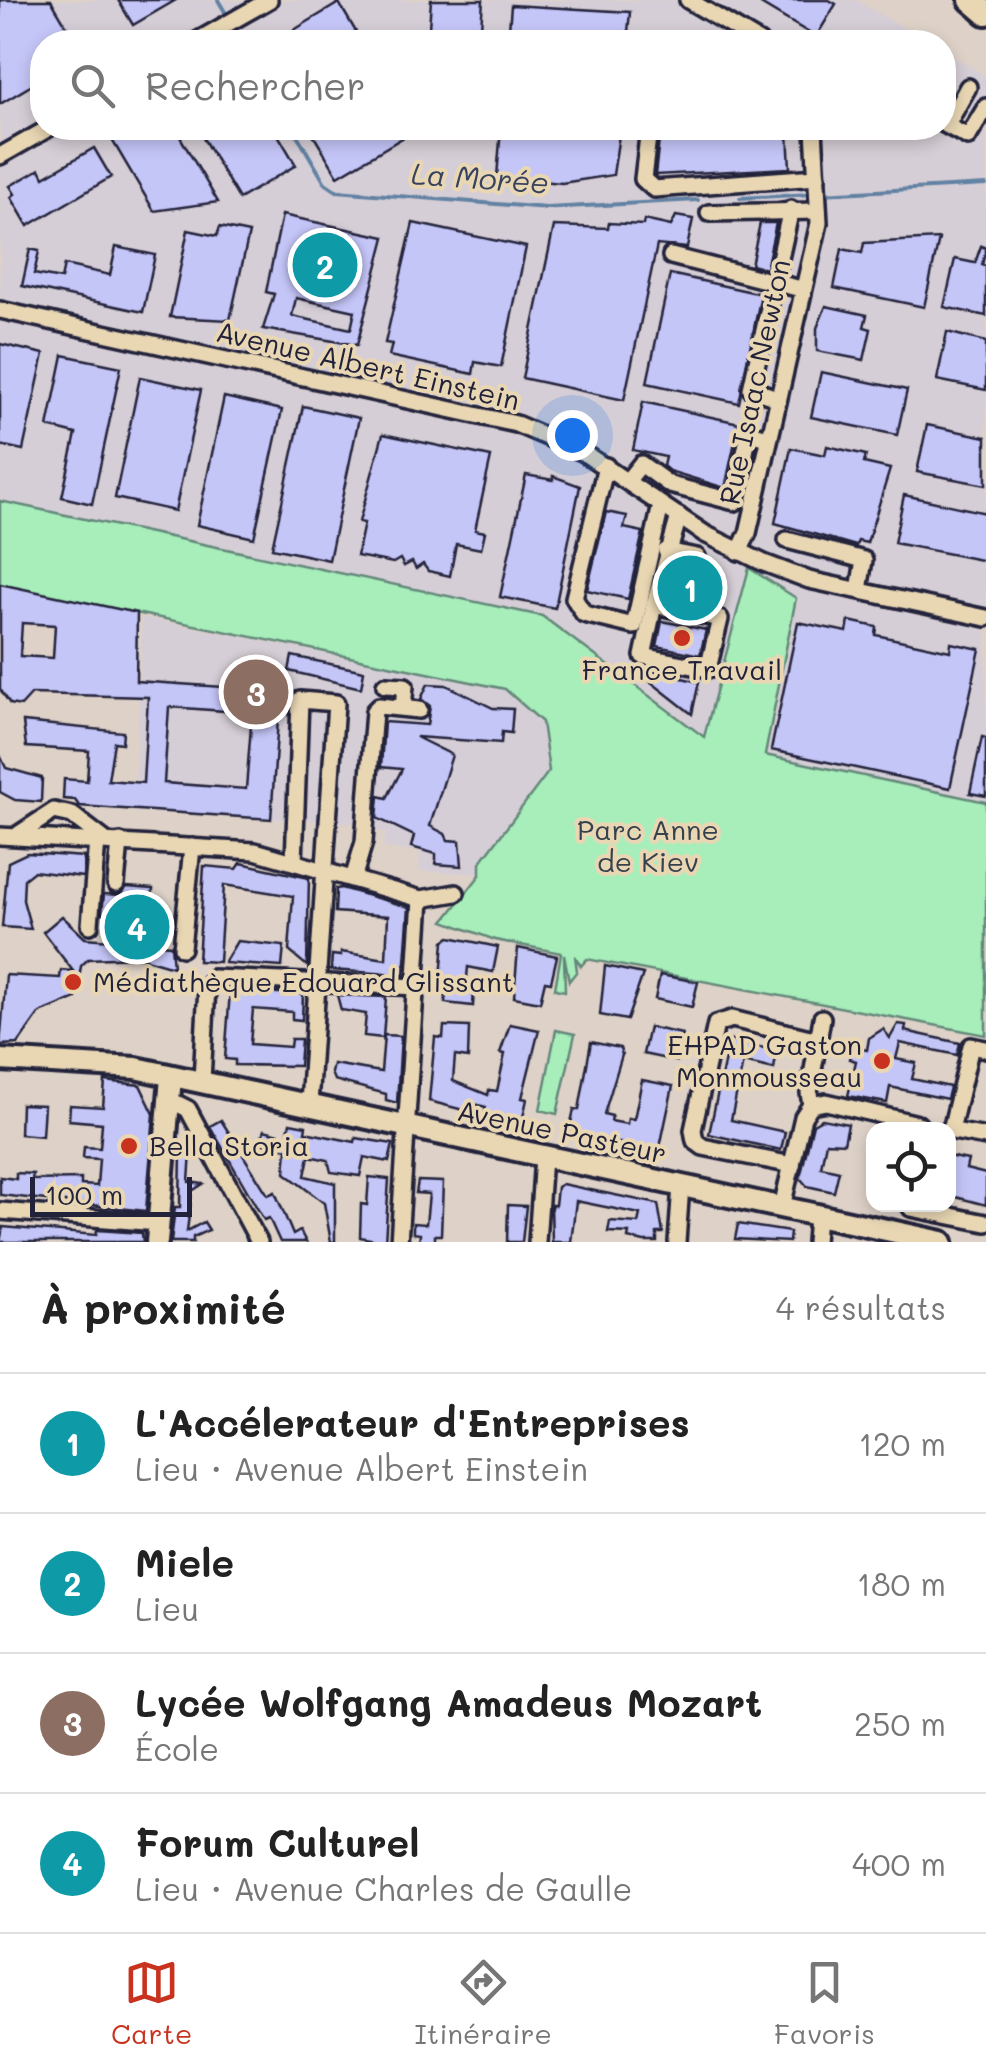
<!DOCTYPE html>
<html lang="fr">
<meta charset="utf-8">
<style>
:root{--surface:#fff;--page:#f2f2f2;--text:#222;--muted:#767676;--line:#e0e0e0;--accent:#c8321e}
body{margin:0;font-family:Mali,sans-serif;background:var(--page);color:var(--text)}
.controls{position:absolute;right:30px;bottom:30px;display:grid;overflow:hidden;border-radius:20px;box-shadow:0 5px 15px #0003}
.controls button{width:90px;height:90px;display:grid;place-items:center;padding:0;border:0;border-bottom:2px solid var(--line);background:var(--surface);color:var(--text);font:50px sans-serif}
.scale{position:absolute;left:30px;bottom:25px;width:162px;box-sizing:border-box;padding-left:10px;border:5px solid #22223b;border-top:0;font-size:28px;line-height:35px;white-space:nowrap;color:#22223b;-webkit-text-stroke:8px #e9d7b4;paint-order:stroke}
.you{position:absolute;left:572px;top:435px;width:35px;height:35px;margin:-25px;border:8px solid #fff;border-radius:50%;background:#1a73e8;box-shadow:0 0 0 15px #1a73e833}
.badge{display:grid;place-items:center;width:65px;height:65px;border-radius:50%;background:var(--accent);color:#fff;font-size:32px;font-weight:700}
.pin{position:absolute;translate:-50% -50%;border:5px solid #fff;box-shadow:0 2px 10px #0006}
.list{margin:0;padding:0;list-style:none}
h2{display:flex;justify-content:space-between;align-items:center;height:130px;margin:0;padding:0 40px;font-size:42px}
h2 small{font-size:32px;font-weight:400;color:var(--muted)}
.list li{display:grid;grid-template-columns:65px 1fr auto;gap:30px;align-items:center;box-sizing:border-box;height:140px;padding:0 40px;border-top:2px solid var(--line)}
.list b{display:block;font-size:38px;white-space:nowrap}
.list p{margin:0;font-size:32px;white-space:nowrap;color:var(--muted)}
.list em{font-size:32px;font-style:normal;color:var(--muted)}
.icon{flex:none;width:55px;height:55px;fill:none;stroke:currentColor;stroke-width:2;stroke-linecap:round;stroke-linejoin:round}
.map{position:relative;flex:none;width:986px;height:1242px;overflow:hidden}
.search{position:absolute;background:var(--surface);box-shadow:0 5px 15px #0003;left:30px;right:30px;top:30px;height:110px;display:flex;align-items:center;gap:25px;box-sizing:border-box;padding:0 35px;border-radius:40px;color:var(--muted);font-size:38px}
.sheet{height:690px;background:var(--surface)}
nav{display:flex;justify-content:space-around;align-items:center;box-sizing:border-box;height:140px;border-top:2px solid var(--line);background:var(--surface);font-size:28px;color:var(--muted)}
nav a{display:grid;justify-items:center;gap:5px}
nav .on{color:var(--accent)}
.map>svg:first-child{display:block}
</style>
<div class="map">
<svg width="986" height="1242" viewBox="0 0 986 1242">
<rect width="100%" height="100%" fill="#ded2c8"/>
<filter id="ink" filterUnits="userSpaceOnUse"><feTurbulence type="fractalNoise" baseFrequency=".01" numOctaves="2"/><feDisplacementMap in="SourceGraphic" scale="20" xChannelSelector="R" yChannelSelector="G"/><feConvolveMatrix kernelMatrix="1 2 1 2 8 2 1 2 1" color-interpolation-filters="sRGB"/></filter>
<g filter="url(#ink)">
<!-- built -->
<g fill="#d6ced6">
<path d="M0 0H856L929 42H42V128H944V51L986 76V802L765 755 796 598 748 569 705 738 542 616 0 501Z"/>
<path d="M142 617 505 689 542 722 549 771 480 863V874L419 871 420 852 384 848 385 832 360 830V823L134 812Z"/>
</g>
<!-- green -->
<g fill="#a7eeba" stroke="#64887a" stroke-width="2.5">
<path d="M0 501 542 616 704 737 749 568 796 598 765 755 986 802V1035L587 959 581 966 575 956 577 971 569 981 564 954 565 991 555 989 561 953 495 940 444 921 480 875V863L549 771 542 722 505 689 0 585Z"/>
<path d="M556 1030 575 1034 557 1114 540 1110Z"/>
</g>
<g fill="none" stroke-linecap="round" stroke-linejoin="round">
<!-- stream -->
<g stroke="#6282a4" stroke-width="4">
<path d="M218 0 228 17"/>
<path d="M233 25 243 42"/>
<path d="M293 128 325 183 337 191 547 208 698 200"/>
<path d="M821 194 986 185"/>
<path d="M740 198 812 194"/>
</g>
</g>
<!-- building -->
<g fill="#c5c6f8" stroke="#22223b" stroke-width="2.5" fill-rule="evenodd">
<path d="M0 0H51L76 42H42V79L0 104Z"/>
<path d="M118 0H176L133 25Z"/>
<path d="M431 0H483L480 42H428Z"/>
<path d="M754 0H829L836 4 816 37Z"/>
<path d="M339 3 362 42H273L294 30Z"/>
<path d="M511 5 630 12 627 42H508Z"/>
<path d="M105 128H175L218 202 154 211Z"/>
<path d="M197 128H274L296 165 239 199Z"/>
<path d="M309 128H419L338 176Z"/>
<path d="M501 128H620L613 175 562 183 497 177Z"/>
<path d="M788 133 790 168 655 175 659 140Z"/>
<path d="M94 148 111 177 28 226 11 197 15 194 10 186 40 169 44 177Z"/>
<path d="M282 215 385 237 357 345 263 329 274 294 266 292ZM296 298 355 311 351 329 292 316Z"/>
<path d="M676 216 693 219 687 248 657 245 624 400 522 378 554 226 608 228 609 223 643 225 644 220 671 226Z"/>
<path d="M413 223 526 247 501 367 475 362 473 374 389 356 392 344 385 343Z"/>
<path d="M760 223H776L766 269 751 265Z"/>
<path d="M220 227 249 233 230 320 170 317 188 230 217 236Z"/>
<path d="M939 239 924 307 834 288 842 249 862 253 864 243Z"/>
<path d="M981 246 986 248 982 265 986 266V316L944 307 955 259 975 263Z"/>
<path d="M116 247 155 255 143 312 22 286 30 249 39 251 34 274 61 279 64 265 110 275Z"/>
<path d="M670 274 761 294 739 403 647 383Z"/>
<path d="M826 306 867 315 864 327 871 329 864 360 817 351V328Z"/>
<path d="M947 332 986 342V390L937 380Z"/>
<path d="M0 344 44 354 23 450 0 445Z"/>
<path d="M63 355 121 367 92 504 62 497 76 434 48 427Z"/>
<path d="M821 372 907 390 897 435 811 417Z"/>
<path d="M140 377 201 390 175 511 115 498Z"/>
<path d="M224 397 282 410 254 538 197 525Z"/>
<path d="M643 402 739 423 725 488 669 471 663 466 665 457 633 450Z"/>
<path d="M303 406 359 418 329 560 272 548Z"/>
<path d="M927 425 986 437V485L917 472Z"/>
<path d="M383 434 491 457 475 530 485 532 481 549 456 544 450 576 428 571 423 564 416 569 412 562 404 566 400 559 393 563 357 556 364 523 359 522Z"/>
<path d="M827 446 866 455 864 463 890 469 867 543 858 541 856 546 775 523 791 448 825 455Z"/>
<path d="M526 475 553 480V476L580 486 555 608 500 597Z"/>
<path d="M904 495 986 513V561L894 543Z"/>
<path d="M606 512 627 516 624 528 643 532 628 599 587 590Z"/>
<path d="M676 570 718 579 713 606 668 596Z"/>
<path d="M0 584 137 613 136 681 280 691 271 819 79 806 75 800 63 799 64 779 87 781 89 751 26 747 23 722 123 732 122 743 114 742 108 780 143 783 148 697 32 694 21 706 10 704 0 689ZM22 623 55 625 53 658 20 656ZM169 707 252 713 246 789 164 783Z"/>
<path d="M662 621 706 630 700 655 657 646Z"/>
<path d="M849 621 877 627 876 635 950 651 951 643 980 649 950 788 771 750 798 622 847 632Z"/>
<path d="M292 656 364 671 361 688 289 671Z"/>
<path d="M648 670 699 682 692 714 646 678Z"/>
<path d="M428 684 446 685 493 708 513 709 511 733 502 732 501 743 416 737 452 755 430 826 445 834 448 840 460 841 462 866 436 864V854L411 847 414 836 377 818 379 796 387 798 402 769 381 767 384 722 427 725 430 706 421 699Z"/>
<path d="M982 737 986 738V796L970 793Z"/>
<path d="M0 755 6 768 42 778 41 802 15 800 0 792Z"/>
<path d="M27 853 84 857 83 877 34 871 24 879 23 900 31 929 2 927 8 862Z"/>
<path d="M241 863 309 878 307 966 289 951 293 896 224 885 219 962 198 961 204 866 237 869Z"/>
<path d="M127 887 153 889 152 904H158L160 915 158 944 171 945 173 967 139 957 88 959 81 966 76 998 40 1013 18 1044 0 1045 6 975 60 978 61 970 73 971 43 932 62 916 85 938 110 940 112 918 102 913 104 894 120 895Z"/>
<path d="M341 888 409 907 404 975 331 970 332 955 341 956V952L386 959 388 916 335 912 336 889Z"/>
<path d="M450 937 498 947 493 972 468 967 466 988H474L473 1006 445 1003 446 991H440L444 941Z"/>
<path d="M237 941 284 946 282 967 224 963Z"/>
<path d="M518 948 557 956 551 982 545 981 540 1002 514 997Z"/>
<path d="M605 966 643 974 627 1020 600 1015Z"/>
<path d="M660 975 698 982 692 1007 655 999Z"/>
<path d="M230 991 303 994 302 1020 292 1019V1012L253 1009 250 1044 290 1047 291 1039H301L299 1066 235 1065V1060L225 1059Z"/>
<path d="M337 995 386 997 383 1038 364 1036 366 1014 341 1010Z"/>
<path d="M510 1024 539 1030 522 1098 527 1099 522 1122 484 1114 486 1107 469 1103 467 1111 429 1101 435 1037 443 1038 444 1026 469 1027 468 1058 455 1056 453 1081 488 1095 489 1090 497 1091 505 1054 500 1053Z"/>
<path d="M898 1024 906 1025 905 1031 960 1043 957 1055 900 1043 896 1059 916 1063 912 1079 950 1087 947 1099 890 1087 887 1103 848 1096 856 1061 849 1059 852 1047 867 1050 869 1038 883 1029 890 1038Z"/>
<path d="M649 1027 682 1034 676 1061 643 1054Z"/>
<path d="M384 1035 401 1036 397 1103 386 1100V1094L334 1080 331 1073 333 1064 381 1072Z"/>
<path d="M729 1040 777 1051 774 1069 743 1062 731 1120 785 1132 781 1150 709 1134Z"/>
<path d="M591 1042 620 1048 622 1055 604 1114 612 1116 611 1121 627 1124 628 1118 634 1119 642 1080 673 1086 659 1152 569 1132 574 1109 579 1110Z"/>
<path d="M105 1081 140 1085 154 1114 146 1211 0 1195V1177L16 1179V1173L33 1174 32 1180 81 1179V1185L97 1186 99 1159 83 1158 84 1147 100 1148 102 1123 69 1120 70 1105 103 1107Z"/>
<path d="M21 1104 44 1105 42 1136 20 1134Z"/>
<path d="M822 1119 848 1124 844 1143 826 1142 821 1167 839 1171 834 1192 807 1186 800 1178 813 1124Z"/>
<path d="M221 1120 268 1195 275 1192 293 1235 300 1231 306 1242H280L269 1218 264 1220 210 1126Z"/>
<path d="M290 1123 306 1126 305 1132 355 1142 356 1138 393 1144 389 1162 364 1157 360 1176 331 1172 328 1160 309 1156 305 1176 335 1183V1242H331L324 1203 285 1173 287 1149 261 1143 264 1130 287 1136Z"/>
<path d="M181 1150 191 1151 189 1182 203 1184 192 1191 187 1231 204 1222 209 1230 193 1237V1242H171L175 1207H180Z"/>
<path d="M948 1156 968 1160 966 1169 986 1174V1205L948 1195Z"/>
<path d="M369 1177 389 1179 385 1242 360 1237 361 1204 367 1205Z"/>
<path d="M418 1181 443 1182 441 1235H435V1242H419L420 1234 413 1233V1223L426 1224 429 1194 416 1193Z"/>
<path d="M562 1184 658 1204 663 1233H657V1242H644L628 1238 629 1233 608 1232 610 1221 638 1223 640 1214 576 1201 571 1242H552L551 1205H555L557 1187Z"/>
<path d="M508 1205 526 1206 522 1242H507Z"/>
<path d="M738 1224 790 1232 789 1242 735 1239Z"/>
<path d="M3 1227 96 1235 97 1230 142 1233 143 1242H0Z"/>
</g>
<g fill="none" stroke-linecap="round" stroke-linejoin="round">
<!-- minor casing -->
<g stroke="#22223b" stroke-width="22">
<g id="minor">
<path d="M688 0 759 42"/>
<path d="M195 42 269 0"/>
<path d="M944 124 968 137 986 107"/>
<path d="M947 125 968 87"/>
<path d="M649 128 643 179 654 189 817 177"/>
<path d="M0 156 49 128"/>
<path d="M709 213 818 211"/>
<path d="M671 256 801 289"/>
<path d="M0 310 516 424 584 453 705 534 764 563 809 580 986 618"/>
<path d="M777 398 751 389 791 209"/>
<path d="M606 466 574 598 584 614 634 626 661 505"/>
<path d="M628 480 641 464 670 485 735 502 749 433 769 438"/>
<path d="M787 540 864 560 859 590"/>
<path d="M666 551 697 557"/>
<path d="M739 552 748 533 819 223 814 128"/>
<path d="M654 605 720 619 708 669 643 656Z"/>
<path d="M654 605 679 516"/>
<path d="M385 685 405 686 403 708"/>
<path d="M19 834 54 811 72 815 106 841"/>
<path d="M0 836 255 851 421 899 456 893"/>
<path d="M294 862 300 700 336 703 309 1104"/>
<path d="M353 879 364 842 374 711 379 706 419 710"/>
<path d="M116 884 120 842"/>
<path d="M90 925 97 841"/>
<path d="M182 948 192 847"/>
<path d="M202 1081 207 986 213 978 418 987"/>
<path d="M168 1099 188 1109 259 1242"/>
<path d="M811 1105 809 1093 822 1018"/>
<path d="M948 1130 986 1137"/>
<path d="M951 1130 971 1046 986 1049"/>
<path d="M792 1165 703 1147 695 1141 693 1130 716 1024 732 1019 818 1040"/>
<path d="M782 1207 803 1117 811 1105 826 1102 918 1124 923 1130"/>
<path d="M911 1208 986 1223"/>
<path d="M0 1211 159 1223"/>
<path d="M399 1242 421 899"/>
<path d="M537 1242 543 1157"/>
<path d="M677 1242 681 1185"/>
<path d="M815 1242 817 1216"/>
</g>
</g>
<!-- major casing -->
<g stroke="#22223b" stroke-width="28">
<g id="major">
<path d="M0 1060 136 1068 942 1242"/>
<path d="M157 1242 171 1077"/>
</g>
</g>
<!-- highway casing -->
<g stroke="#22223b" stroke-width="30">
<path id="highway" d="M971 0 986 13"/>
</g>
<!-- minor -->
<use href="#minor" stroke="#e9d7b4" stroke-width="15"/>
<!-- major -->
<use href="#major" stroke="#e9d7b4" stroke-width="20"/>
<!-- highway -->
<use href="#highway" stroke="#e9d7b4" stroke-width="22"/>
</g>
</g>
<!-- markers -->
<g fill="#c8321e" stroke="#e9d7b4" stroke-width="4">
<circle cx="682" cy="638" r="10"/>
<circle cx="73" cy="982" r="10"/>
<circle cx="882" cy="1061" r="10"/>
<circle cx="129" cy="1146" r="10"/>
</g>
<g text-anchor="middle" stroke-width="8" stroke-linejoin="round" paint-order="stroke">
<!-- street labels -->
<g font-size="28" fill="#22223b" stroke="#e9d7b4">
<text transform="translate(368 366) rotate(13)" y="10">Avenue Albert Einstein</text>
<text transform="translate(755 382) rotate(-78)" y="10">Rue Isaac Newton</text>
<text transform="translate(562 1132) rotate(12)" y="10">Avenue Pasteur</text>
</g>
<!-- poi labels -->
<g font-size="28" fill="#22223b" stroke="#e9d7b4" text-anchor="start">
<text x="682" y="680" text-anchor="middle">France Travail</text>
<text x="93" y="992">Médiathèque Edouard Glissant</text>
<text x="862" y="1055" text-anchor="end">EHPAD Gaston<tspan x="862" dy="32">Monmousseau</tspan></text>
<text x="149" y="1156">Bella Storia</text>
</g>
<!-- park labels -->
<g font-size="28" fill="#36414e" stroke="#e9d7b4">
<text x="648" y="840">Parc Anne<tspan x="648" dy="32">de Kiev</tspan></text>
</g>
<!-- water labels -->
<g font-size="30" font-style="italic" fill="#37425e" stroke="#e9d7b4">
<text transform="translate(480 179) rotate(4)" y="10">La Morée</text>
</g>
</g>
</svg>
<div class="controls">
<button><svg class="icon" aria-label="locate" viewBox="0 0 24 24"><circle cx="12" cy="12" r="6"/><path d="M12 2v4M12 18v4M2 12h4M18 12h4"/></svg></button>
</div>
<div class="scale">100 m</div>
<div class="you"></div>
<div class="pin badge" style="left:690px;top:588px;background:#0f9aa8">1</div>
<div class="pin badge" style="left:325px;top:265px;background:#0f9aa8">2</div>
<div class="pin badge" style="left:256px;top:692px;background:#8d6e63">3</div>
<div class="pin badge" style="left:137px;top:927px;background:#0f9aa8">4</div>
<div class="search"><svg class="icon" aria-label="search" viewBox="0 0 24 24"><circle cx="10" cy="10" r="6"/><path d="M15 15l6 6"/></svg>Rechercher</div>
</div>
<section class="sheet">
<h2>À proximité<small>4 résultats</small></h2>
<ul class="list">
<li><span class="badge" style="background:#0f9aa8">1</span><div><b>L'Accélerateur d'Entreprises</b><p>Lieu · Avenue Albert Einstein</p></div><em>120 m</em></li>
<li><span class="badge" style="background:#0f9aa8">2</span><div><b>Miele</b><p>Lieu</p></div><em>180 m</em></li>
<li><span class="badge" style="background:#8d6e63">3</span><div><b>Lycée Wolfgang Amadeus Mozart</b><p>École</p></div><em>250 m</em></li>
<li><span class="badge" style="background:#0f9aa8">4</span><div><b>Forum Culturel</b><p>Lieu · Avenue Charles de Gaulle</p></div><em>400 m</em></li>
</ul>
</section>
<nav>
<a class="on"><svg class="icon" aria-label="map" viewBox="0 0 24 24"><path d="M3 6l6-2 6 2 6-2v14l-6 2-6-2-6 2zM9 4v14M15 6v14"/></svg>Carte</a>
<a><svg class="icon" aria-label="directions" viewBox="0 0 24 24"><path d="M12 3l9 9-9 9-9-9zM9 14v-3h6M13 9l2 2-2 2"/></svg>Itinéraire</a>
<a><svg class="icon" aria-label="saved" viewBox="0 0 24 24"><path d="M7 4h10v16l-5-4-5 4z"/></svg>Favoris</a>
</nav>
